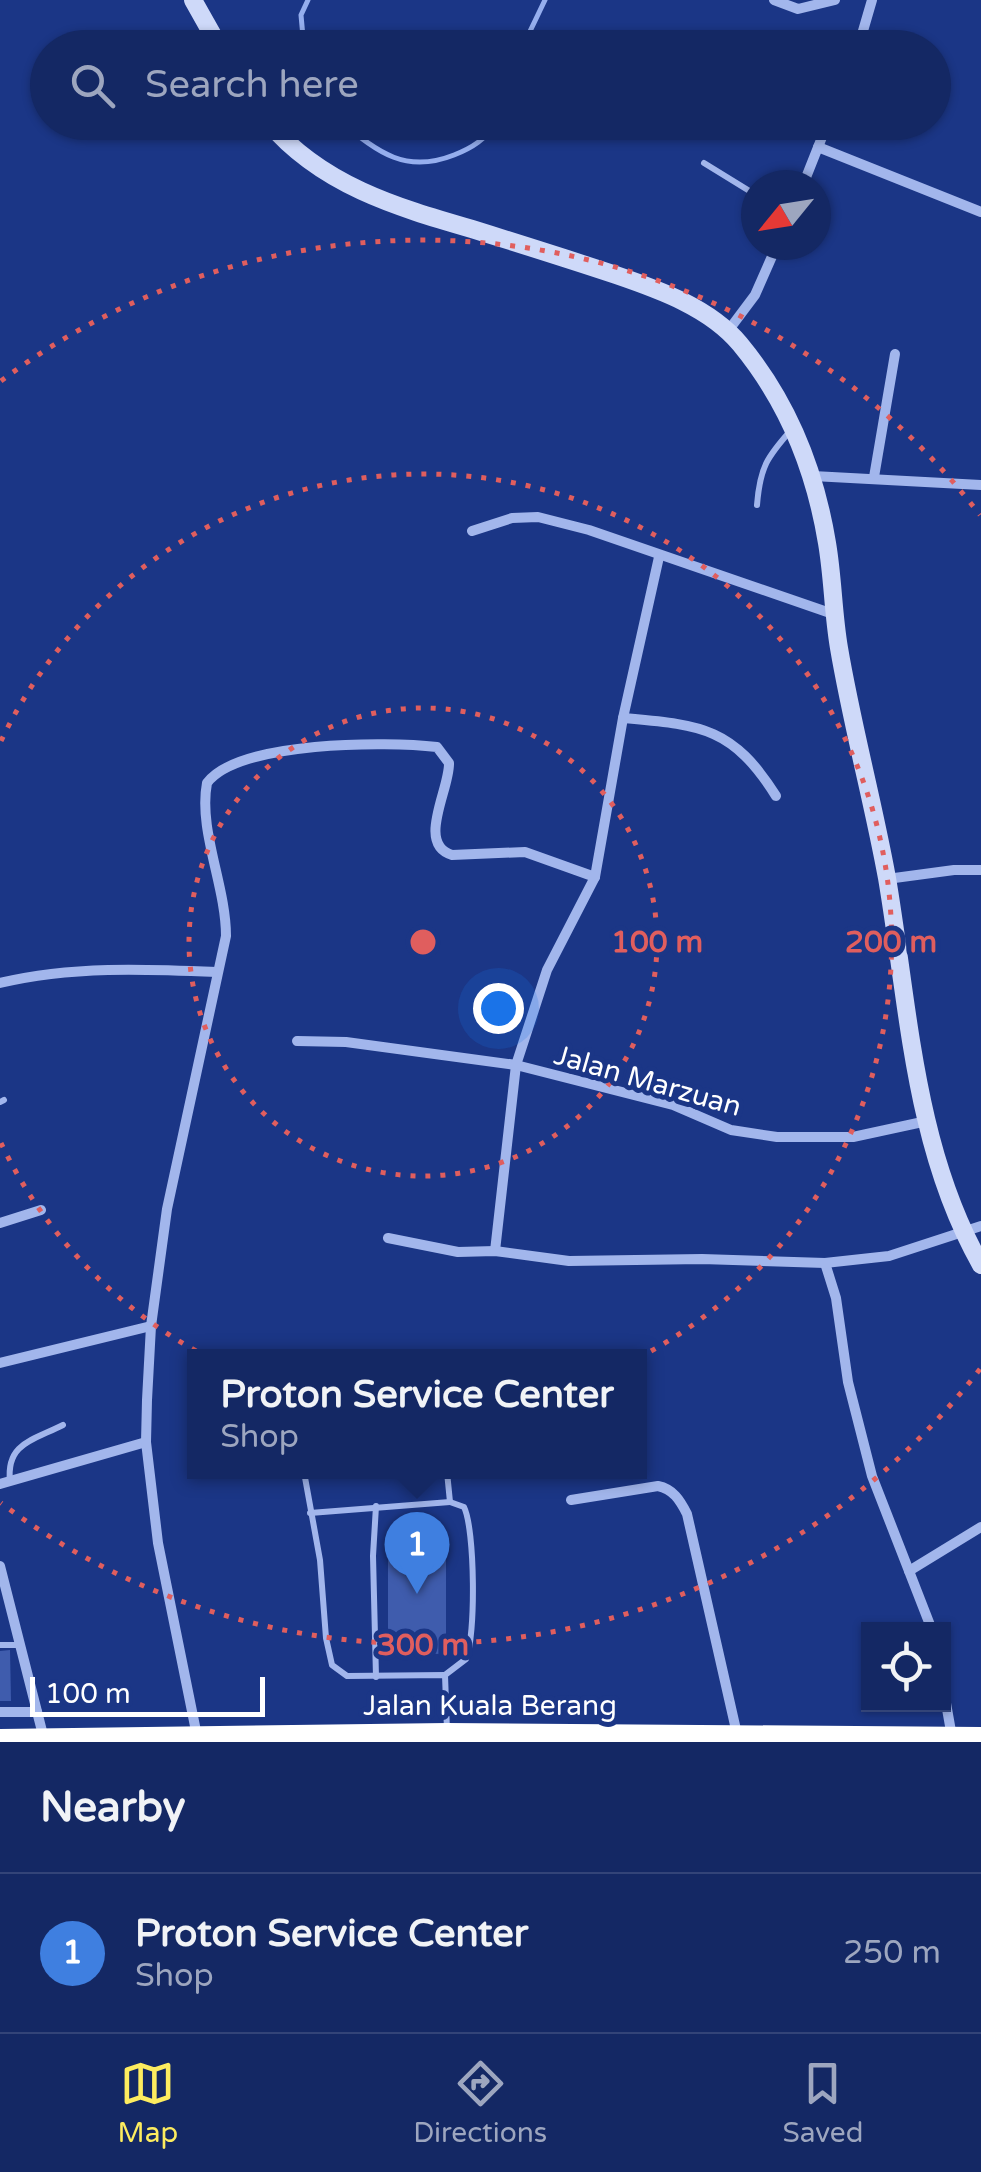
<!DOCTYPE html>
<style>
:root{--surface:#142864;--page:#21346d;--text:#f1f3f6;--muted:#9da6bf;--line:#334478;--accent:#fdec5f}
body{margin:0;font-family:"Varela Round",sans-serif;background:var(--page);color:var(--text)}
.controls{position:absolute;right:30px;bottom:30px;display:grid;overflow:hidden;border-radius:0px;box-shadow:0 2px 8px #0004}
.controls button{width:90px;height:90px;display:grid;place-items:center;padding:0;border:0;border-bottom:2px solid var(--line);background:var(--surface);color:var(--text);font:50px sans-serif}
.compass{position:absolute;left:741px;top:170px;width:90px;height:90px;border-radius:50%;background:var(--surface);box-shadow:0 2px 8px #0004;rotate:240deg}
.scale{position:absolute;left:30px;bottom:25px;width:235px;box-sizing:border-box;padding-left:10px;border:5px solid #fff;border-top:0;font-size:28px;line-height:35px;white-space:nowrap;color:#fff;-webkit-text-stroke:8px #1b3686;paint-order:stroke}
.you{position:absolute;left:498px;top:1008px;width:35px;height:35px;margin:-25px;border:8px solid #fff;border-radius:50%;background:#1a73e8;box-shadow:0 0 0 15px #1a73e833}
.badge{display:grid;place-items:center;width:65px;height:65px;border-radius:50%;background:var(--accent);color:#fff;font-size:32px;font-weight:700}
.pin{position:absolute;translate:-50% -82px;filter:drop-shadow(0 2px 5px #0008)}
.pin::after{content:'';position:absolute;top:52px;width:35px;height:30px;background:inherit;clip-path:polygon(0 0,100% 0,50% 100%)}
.popup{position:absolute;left:187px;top:1349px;width:460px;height:130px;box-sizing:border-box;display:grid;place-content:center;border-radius:0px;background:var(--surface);filter:drop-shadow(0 2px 8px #0005);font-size:32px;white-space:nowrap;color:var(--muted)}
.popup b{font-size:38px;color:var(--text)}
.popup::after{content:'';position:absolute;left:50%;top:100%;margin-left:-20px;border:20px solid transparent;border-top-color:var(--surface)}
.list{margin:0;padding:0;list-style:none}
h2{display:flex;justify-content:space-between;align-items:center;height:130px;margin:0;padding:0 40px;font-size:42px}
h2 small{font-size:32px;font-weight:400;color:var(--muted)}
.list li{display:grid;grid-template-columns:65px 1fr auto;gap:30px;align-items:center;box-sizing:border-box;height:160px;padding:0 40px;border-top:2px solid var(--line)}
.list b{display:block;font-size:38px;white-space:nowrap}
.list p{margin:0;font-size:32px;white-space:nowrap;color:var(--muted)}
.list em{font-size:32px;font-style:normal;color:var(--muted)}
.icon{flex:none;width:55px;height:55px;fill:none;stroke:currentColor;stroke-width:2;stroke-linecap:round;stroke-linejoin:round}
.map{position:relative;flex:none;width:981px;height:1742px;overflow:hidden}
.search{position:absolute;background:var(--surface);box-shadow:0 2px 8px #0004;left:30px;right:30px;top:30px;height:110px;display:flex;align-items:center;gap:25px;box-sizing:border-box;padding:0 35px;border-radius:55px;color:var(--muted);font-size:38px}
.sheet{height:290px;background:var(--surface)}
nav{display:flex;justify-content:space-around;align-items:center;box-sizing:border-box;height:140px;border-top:2px solid var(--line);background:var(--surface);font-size:28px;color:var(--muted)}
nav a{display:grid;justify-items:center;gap:5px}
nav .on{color:var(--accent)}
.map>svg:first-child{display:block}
</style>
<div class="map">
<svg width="981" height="1742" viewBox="0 0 981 1742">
<rect width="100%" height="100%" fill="#1b3686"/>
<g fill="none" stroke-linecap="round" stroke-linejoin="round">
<!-- stream -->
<g stroke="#95aeee" stroke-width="5">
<path d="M304 48 301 15 308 0"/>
<path d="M522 48 545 0"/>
<path d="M341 122C379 153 406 174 454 155 472 148 486 139 497 122"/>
</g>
</g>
<!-- building -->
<g fill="#3f5cad">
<path d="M388 1534H446V1654L388 1653Z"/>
<path d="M10 1650 11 1701H0V1651Z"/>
</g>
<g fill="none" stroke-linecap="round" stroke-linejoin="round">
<!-- lane -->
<g stroke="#a2b6ec" stroke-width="6">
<path d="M704 163 756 195"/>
<path d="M757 505C760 467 767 457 792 429"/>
<path d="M0 1102 4 1100"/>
<path d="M304 1472 320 1560 326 1638 332 1665 347 1676 445 1675 447 1731"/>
<path d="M10 1481C6 1443 34 1440 63 1425"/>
<path d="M310 1513 450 1502 447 1472"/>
<path d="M0 1645H20"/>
<path d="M445 1675 466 1659C476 1637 475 1529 464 1507L450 1502"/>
<path d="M376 1677 373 1556 376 1506"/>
</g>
<!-- street -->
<g stroke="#a2b6ec" stroke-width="10">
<path d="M774 0 798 9 835 0"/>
<path d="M858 48 872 0"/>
<path d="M818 147 981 212"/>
<path d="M803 185 828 122"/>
<path d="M728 331 755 295 777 245"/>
<path d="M813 476 981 485"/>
<path d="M874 477 895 354"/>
<path d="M472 531 512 518 538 517 589 530 833 614"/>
<path d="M623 718C700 725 732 726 776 796"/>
<path d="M887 879 954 870H981"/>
<path d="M0 983C71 966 145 969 217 972"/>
<path d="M297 1041 346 1042 516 1065 673 1105 731 1130 777 1137H853L927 1121"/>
<path d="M0 1223 41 1210"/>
<path d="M388 1238 458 1252 495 1251 569 1261 702 1259 825 1263 889 1256 981 1226"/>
<path d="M495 1251 516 1065 547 970 595 877 623 718 659 557"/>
<path d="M825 1263 836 1298 848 1382 872 1476 932 1630"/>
<path d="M0 1363 151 1326"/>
<path d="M0 1484 146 1442"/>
<path d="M571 1500 658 1486C673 1489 680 1500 687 1514L737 1734"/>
<path d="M0 1566 44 1739"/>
<path d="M909 1571 981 1527"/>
<path d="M944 1692 952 1737"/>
<path d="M0 1712H37"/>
<path d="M197 1736 158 1543 146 1442 147 1400 151 1326 167 1209 226 936C226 886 198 830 207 783 238 741 387 741 437 747L449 763C450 789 416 844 452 855L525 852 595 877"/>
</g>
<!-- secondary -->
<g stroke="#ced9f9" stroke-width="18">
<path d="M193 0 220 48"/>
<path d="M268 122C321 185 396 207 472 229 520 244 568 259 616 275 660 290 710 308 740 344 788 402 815 470 827 543 833 578 833 613 839 648 852 725 873 801 887 878 909 1008 914 1147 981 1265"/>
</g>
<!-- highway -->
<path stroke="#fff" stroke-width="22" d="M0 1740 447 1734 981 1738"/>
</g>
<!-- distance rings -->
<g fill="none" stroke="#e05e5e" stroke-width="5" stroke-dasharray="5 10">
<circle cx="423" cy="942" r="234"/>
<path d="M1 741A468 468 0 1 1 1 1143"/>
<path d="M980 1369A702 702 0 0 1 1 1503M1 381A702 702 0 0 1 980 515"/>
</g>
<g text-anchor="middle" stroke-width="10" stroke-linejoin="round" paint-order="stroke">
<!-- street labels -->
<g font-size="28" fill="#fff" stroke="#1b3686">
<text transform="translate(648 1080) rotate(16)" y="10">Jalan Marzuan</text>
<text x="490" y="1715">Jalan Kuala Berang</text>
</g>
</g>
<circle cx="423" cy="942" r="15" fill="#e05e5e" stroke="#1b3686" stroke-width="5"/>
<g font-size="30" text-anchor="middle" font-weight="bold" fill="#e05e5e" stroke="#1b3686" stroke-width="10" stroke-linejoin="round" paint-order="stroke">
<text x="657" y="952">100 m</text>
<text x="891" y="952">200 m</text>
<text x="423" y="1655">300 m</text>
</g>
</svg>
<div class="controls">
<button><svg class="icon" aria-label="locate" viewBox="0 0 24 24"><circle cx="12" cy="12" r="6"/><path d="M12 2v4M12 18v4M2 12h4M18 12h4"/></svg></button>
</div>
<svg class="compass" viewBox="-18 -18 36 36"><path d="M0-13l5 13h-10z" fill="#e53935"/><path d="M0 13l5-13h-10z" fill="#9da6bf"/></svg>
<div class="scale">100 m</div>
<div class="you"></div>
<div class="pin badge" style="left:417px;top:1594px;background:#3f7fe0">1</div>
<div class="popup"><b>Proton Service Center</b>Shop</div>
<div class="search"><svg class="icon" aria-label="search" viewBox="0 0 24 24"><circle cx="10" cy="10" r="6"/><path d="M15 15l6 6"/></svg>Search here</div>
</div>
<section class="sheet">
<h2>Nearby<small></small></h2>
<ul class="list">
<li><span class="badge" style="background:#3f7fe0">1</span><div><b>Proton Service Center</b><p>Shop</p></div><em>250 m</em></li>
</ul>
</section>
<nav>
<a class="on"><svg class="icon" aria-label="map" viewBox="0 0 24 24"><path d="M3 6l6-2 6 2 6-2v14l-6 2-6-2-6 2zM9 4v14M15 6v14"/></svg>Map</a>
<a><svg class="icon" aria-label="directions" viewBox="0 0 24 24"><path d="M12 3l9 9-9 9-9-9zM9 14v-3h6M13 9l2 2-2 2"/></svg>Directions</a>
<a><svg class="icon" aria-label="saved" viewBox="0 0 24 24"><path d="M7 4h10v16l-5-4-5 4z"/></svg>Saved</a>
</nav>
